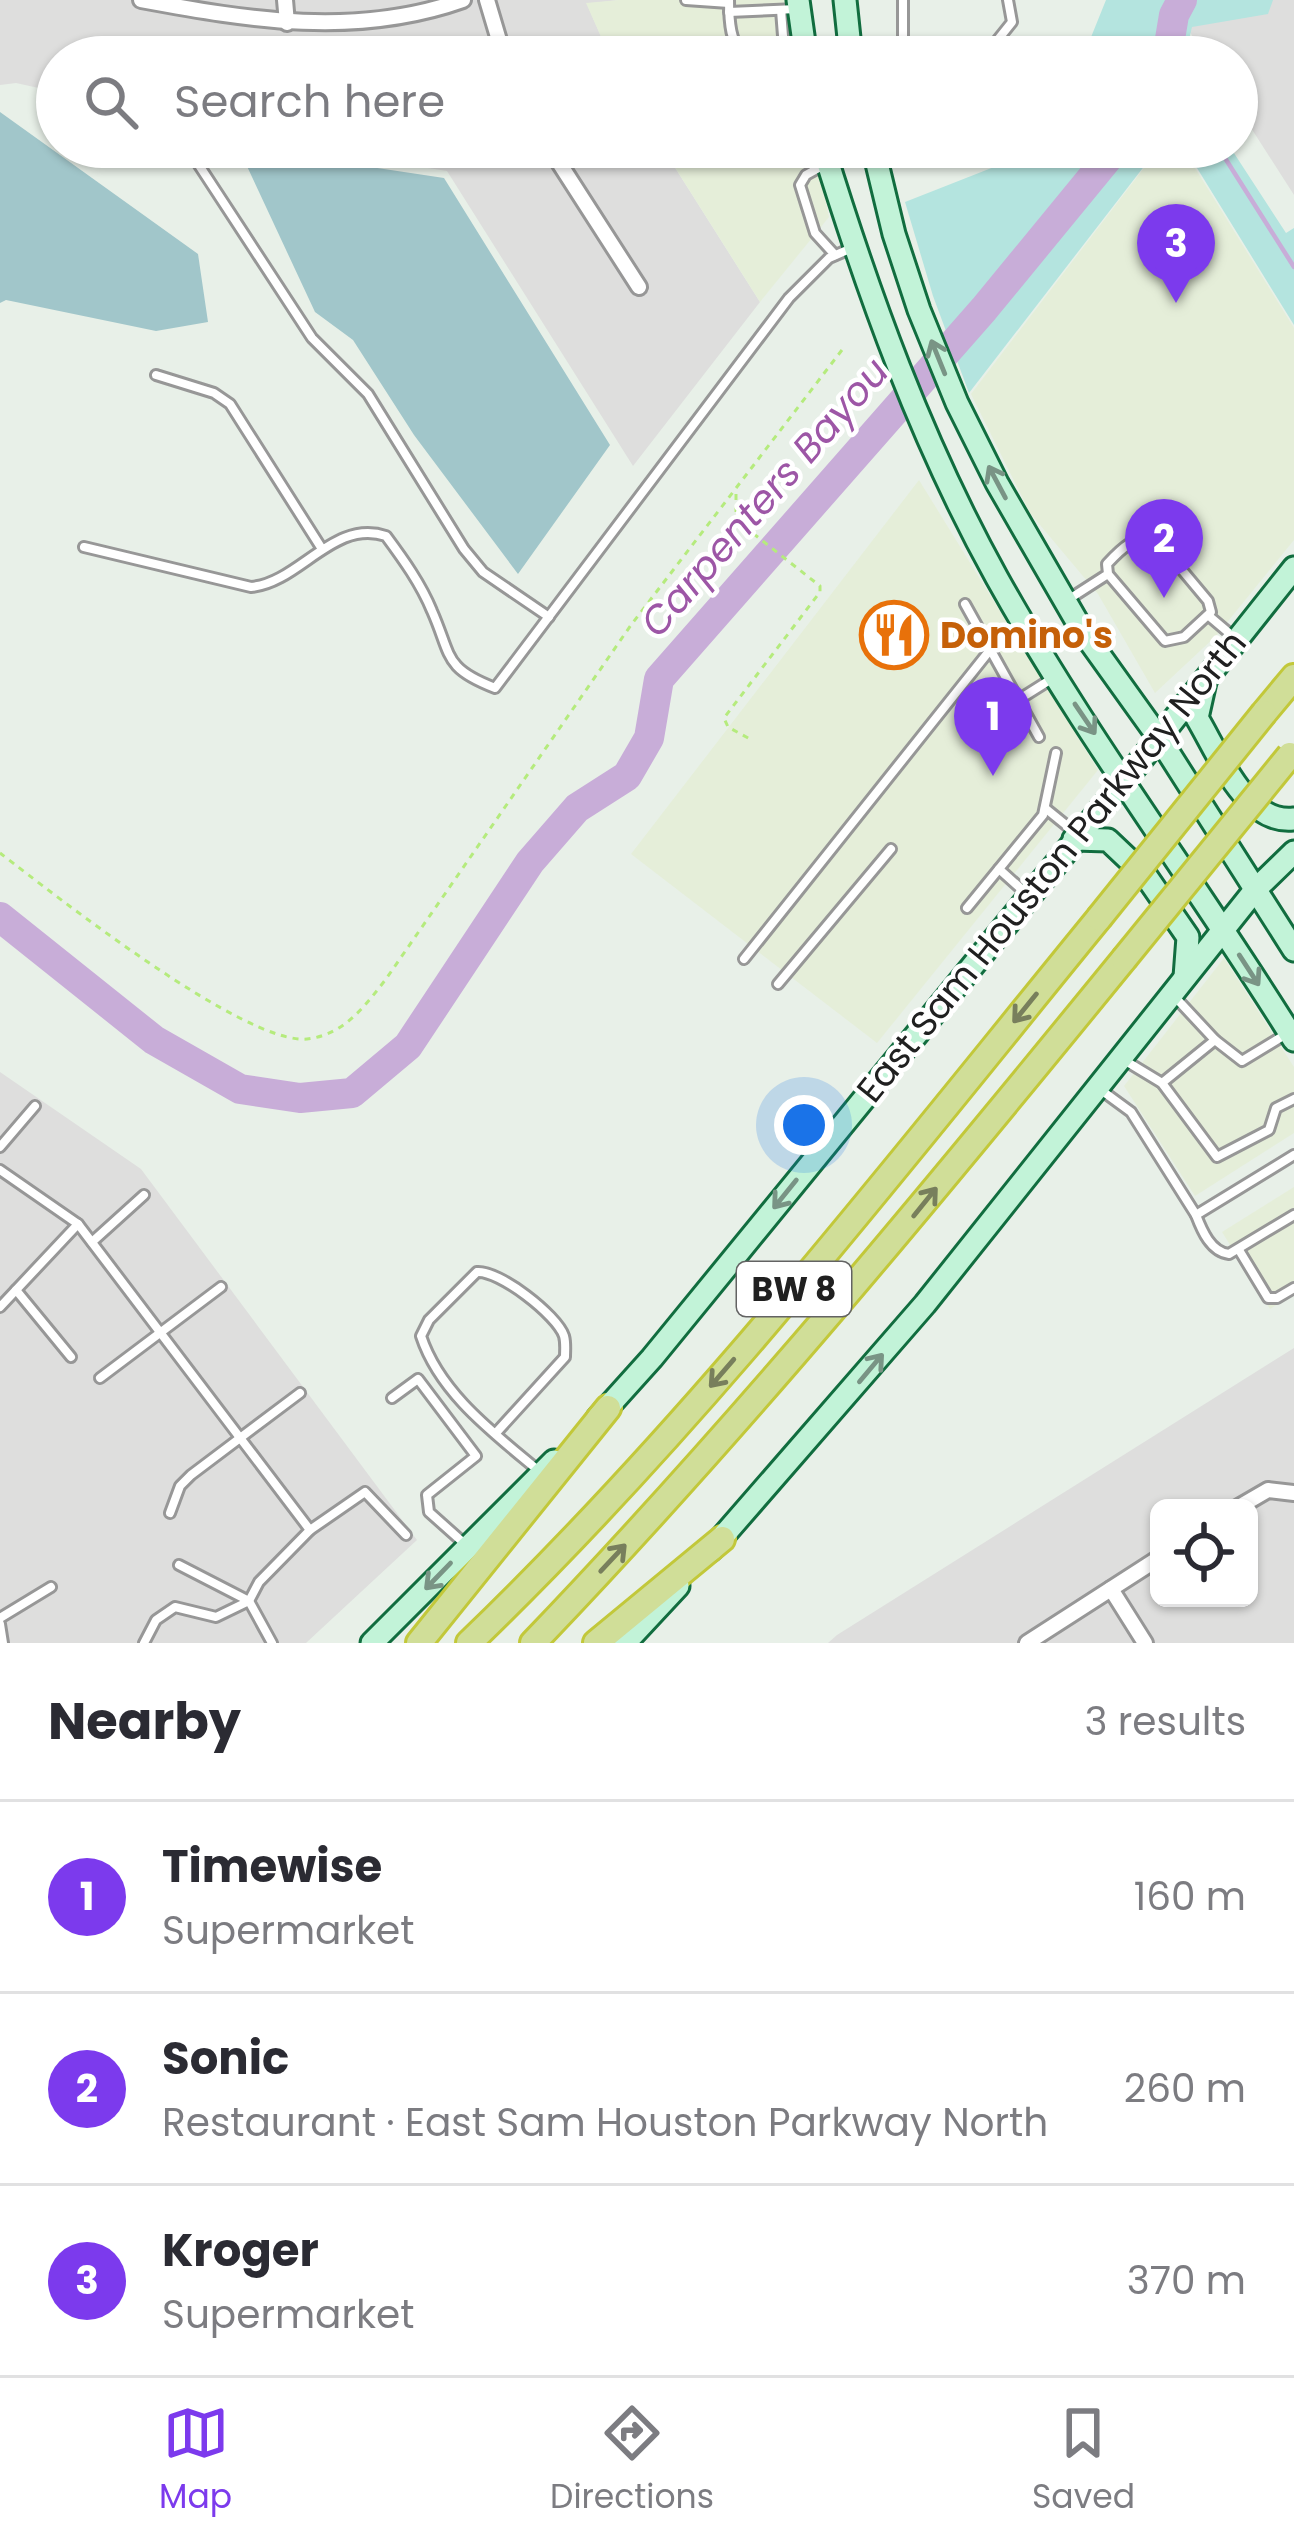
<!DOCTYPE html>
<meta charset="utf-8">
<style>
:root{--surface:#fff;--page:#f2f2f3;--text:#2b2b33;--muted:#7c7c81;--line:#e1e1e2;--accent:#7c3aed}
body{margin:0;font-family:Poppins,sans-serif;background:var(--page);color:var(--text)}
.controls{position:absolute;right:36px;bottom:36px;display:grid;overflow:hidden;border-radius:18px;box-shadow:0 3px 9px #0004}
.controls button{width:108px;height:108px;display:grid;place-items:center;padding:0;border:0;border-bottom:3px solid var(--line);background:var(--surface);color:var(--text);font:60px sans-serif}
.you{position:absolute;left:804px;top:1125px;width:42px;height:42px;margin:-30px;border:9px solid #fff;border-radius:50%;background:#1a73e8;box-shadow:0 0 0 18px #1a73e833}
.badge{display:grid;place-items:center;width:78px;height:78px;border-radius:50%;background:var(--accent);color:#fff;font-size:39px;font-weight:700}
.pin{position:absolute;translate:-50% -99px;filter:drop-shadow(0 3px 6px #0008)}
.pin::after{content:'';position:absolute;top:63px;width:42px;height:36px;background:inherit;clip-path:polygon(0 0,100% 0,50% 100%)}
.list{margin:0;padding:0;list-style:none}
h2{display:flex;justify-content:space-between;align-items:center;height:156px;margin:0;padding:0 48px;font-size:51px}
h2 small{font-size:39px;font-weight:400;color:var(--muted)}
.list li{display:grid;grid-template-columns:78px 1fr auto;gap:36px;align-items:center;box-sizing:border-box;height:192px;padding:0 48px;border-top:3px solid var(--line)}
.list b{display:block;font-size:45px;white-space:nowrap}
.list p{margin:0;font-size:39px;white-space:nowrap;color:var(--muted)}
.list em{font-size:39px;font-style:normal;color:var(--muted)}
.icon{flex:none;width:66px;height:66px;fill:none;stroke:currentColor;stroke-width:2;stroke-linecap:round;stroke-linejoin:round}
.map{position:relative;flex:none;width:1294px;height:1643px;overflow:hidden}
.search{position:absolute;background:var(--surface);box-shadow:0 3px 9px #0004;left:36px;right:36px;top:36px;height:132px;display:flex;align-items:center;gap:30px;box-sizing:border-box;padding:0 42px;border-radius:66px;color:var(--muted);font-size:45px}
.sheet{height:732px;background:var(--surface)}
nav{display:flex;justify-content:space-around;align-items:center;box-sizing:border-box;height:168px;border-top:3px solid var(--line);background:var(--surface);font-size:33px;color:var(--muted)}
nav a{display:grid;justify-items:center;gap:6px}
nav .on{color:var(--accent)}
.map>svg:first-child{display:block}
</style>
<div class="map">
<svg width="1294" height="1643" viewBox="0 0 1294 1643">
<rect width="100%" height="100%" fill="#e8f0e8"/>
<!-- residential -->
<g fill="#dededd" fill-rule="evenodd">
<path d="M0 0H619L587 4 610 57H57V92L16 83 0 85Z"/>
<path d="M1169 0H1294V195L1237 106V57H1206Z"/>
<path d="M296 147H662L760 302 633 466 447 171Z"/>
<path d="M0 1072 141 1169 417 1540 306 1643H0Z"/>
<path d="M1294 1348V1643H828L837 1635ZM1159 1508H1249V1598H1159Z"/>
</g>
<!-- commercial -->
<g fill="#e5eed9">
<path d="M619 0H791L799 57H610L586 3Z"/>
<path d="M662 147H814L829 217 760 302Z"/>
<path d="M1160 147H1182L1294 328V540L1216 636 1155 693 1098 594 1030 513 971 394Z"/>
<path d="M919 480 1098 770 877 1043 631 854Z"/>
<path d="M1224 958 1294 1067V1133L1195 1196 1124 1086Z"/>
<path d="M1294 1187V1294L1270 1309 1222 1232Z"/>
</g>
<!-- grass -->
<g fill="#b4e4df">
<path d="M1106 0H1273L1268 14 1192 27 1185 57H1083Z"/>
<path d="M1017 147H1159L969 393 933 296 905 202 994 167Z"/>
<path d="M1184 147H1230L1286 233 1294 228V325Z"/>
</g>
<!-- forest -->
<g fill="#a1c6ca">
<path d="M0 112 198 254 208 322 156 331 6 300 0 303Z"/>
<path d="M238 147 444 178 610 445 518 574 414 435 353 340 315 312Z"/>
</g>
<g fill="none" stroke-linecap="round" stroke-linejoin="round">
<!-- stream -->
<path stroke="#c8add8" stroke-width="4.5" d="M1218 147 1294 267"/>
<!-- river -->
<g stroke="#c8add8" stroke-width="30">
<path d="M1167 57 1174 15 1182 0"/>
<path d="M0 917 154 1040 240 1089 300 1098 352 1093 408 1046 530 862 577 808 627 776 649 738 659 679 984 309 1117 147"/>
</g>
<!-- service casing -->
<g stroke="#979797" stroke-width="14">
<g id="service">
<path d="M686 0 729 3"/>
<path d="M729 0C729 68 747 52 803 48"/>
<path d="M903 0V57"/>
<path d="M781 10 784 49"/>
<path d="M729 12 797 9"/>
<path d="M984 57 1012 22 1008 0"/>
<path d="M193 156 312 338 368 394 464 549 483 572 549 617"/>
<path d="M824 165 806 175 800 185 815 233 835 255"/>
<path d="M156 375 214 393 230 404 322 549"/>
<path d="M84 547 251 587C299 583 334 518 386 536 403 559 421 584 432 611 452 656 443 668 495 688L789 298 829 258 852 248"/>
<path d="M1066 601 1108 574 1107 564C1120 550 1137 532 1157 540L1208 601 1211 612 1184 637 1165 641 1108 574"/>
<path d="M965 604 1039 737"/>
<path d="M1209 616 1235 638"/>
<path d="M1018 700 1053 678"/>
<path d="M1045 808 1077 834"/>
<path d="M999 869 1028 895"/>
<path d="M967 908 1043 815 1056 753"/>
<path d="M744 959 990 650"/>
<path d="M778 984 891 849"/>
<path d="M1175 997 1215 1040 1242 1061 1288 1033"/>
<path d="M1124 1060 1162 1083 1217 1157 1269 1130 1276 1108 1294 1099"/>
<path d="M1162 1083 1215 1040"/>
<path d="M1101 1090 1131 1112 1196 1215 1294 1155"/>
<path d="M0 1147 35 1106"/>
<path d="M0 1170 78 1224 310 1530 259 1582 249 1601 216 1617 175 1607 156 1620 144 1643"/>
<path d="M1196 1215C1202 1231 1211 1252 1229 1254L1294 1215"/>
<path d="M92 1242 144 1195"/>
<path d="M1239 1250 1268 1298H1277L1294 1288"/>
<path d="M16 1290 71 1357"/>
<path d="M0 1307 78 1224"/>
<path d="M100 1378 221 1287"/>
<path d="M392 1398 418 1379 476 1456 427 1495 429 1512 466 1545"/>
<path d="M495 1434 565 1357C565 1350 566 1343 564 1336 557 1315 499 1270 477 1272L429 1320 421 1336C440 1394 495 1434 540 1472"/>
<path d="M170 1513 180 1486 191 1475 300 1393"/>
<path d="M310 1530 365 1492 406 1535"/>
<path d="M179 1565 249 1601 272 1643"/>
<path d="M0 1618 51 1587"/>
<path d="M0 1624 3 1643"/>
</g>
</g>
<!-- minor casing -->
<g stroke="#979797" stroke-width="20">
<g id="minor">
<path d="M141 0C250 20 356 38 463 0"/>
<path d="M285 0 287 23"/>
<path d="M487 0 504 57"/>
<path d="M549 147 639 287"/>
<path d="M1237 1508 1268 1490 1294 1493"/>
<path d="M1111 1589 1145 1643"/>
<path d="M1027 1643 1159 1558"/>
</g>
</g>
<!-- secondary casing -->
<g stroke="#116d3f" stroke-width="27">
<g id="secondary">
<path d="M798 0 806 57"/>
<path d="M845 0 851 57"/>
<path d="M823 147C869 296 921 441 997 578 1086 738 1198 885 1294 1040"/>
<path d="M873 147 894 234 919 310 957 403 997 483 1083 632 1159 738 1294 950"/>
<path d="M1205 682 1197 718C1218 753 1246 825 1294 819"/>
<path d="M1074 839 1108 840 1146 876 1188 937 1185 977"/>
<path d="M598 1418 652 1358 1159 738 1294 568"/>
<path d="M711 1550 925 1304 1255 890 1294 852"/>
<path d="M372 1643 554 1461"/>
<path d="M625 1643 678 1586"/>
</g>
</g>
<!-- motorway casing -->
<g stroke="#c2c83a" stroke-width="30">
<g id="motorway">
<path d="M1264 713 1294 677"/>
<path d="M419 1643 608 1408"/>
<path d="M469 1643C700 1421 897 1165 1099 918"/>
<path d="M533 1643C742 1425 933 1193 1124 959"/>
<path d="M596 1643 722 1539"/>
</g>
</g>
<!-- path -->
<g stroke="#b5eb7d" stroke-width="3" stroke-dasharray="6 6" stroke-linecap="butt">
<path d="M736 494V520L820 586V592L724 718 728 727 750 739"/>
<path d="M0 853C56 896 245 1045 307 1039 344 1035 365 1006 386 979L631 625 845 346"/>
</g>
<!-- service -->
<use href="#service" stroke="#fff" stroke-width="8"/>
<!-- minor -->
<use href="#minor" stroke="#fff" stroke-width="14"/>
<!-- secondary -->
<use href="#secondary" stroke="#c2f3d8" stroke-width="21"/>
<!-- motorway -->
<use href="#motorway" stroke="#d0de98" stroke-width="24"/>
<!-- motorway-bridge casing -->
<g stroke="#c2c83a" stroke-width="30" stroke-linecap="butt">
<g id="motorway-bridge">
<path d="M1099 918 1264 713"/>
<path d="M1124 959 1290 755"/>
</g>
</g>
<!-- motorway-bridge -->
<use href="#motorway-bridge" stroke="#d0de98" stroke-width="24"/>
</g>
<!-- one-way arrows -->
<defs><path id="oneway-shaft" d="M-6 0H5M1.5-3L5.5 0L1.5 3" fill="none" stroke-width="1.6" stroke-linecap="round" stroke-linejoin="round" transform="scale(3)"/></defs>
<g stroke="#799485">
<use href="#oneway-shaft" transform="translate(938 357) rotate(-112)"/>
<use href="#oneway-shaft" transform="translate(997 482) rotate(-118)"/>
<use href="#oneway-shaft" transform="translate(1085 719) rotate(56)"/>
<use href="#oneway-shaft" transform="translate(1249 970) rotate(57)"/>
<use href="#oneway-shaft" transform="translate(785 1194) rotate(129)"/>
<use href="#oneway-shaft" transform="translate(871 1368) rotate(-50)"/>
<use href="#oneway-shaft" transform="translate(438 1576) rotate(134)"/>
</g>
<g stroke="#787f5c">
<use href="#oneway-shaft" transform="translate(1025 1008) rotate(129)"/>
<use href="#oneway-shaft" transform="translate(925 1202) rotate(-51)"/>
<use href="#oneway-shaft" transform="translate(722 1373) rotate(131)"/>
<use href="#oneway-shaft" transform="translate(613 1558) rotate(-47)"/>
</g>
<!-- icons -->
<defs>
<g id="restaurant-ring" transform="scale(3.45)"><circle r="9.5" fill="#fff" stroke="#e8710a" stroke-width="1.5"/><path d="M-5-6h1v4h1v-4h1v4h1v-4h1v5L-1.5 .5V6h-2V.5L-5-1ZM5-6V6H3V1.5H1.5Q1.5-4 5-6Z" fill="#e8710a"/></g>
</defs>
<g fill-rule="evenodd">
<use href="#restaurant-ring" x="894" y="635"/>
</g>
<g text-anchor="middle" stroke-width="9" stroke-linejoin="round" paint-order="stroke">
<!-- shield labels -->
<rect fill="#fff" stroke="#636363" stroke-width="3" x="737" y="1262" width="114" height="54" rx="9"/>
<g font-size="33" font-weight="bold" fill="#202020">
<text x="794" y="1301">BW 8</text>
</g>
<!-- food labels -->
<g font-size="36" font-weight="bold" fill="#c56008" stroke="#fff" text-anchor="start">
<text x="940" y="648">Domino's</text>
</g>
<!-- street labels -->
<g font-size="36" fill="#202020" stroke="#fff">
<text transform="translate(1051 866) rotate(-51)" y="13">East Sam Houston Parkway North</text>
</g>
<!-- water labels -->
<g font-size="39" font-style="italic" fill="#9d56a6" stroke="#fff">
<text transform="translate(764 497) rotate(-49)" y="14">Carpenters Bayou</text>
</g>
</g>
</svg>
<div class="controls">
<button><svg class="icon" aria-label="locate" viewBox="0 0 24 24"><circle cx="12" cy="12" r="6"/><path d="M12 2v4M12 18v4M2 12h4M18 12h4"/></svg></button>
</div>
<div class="you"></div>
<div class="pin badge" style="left:993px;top:776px">1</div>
<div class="pin badge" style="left:1164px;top:598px">2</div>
<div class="pin badge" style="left:1176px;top:303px">3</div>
<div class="search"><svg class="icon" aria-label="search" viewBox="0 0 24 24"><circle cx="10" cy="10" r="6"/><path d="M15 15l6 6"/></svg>Search here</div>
</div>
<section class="sheet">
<h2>Nearby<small>3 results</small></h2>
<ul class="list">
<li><span class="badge">1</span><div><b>Timewise</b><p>Supermarket</p></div><em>160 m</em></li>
<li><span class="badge">2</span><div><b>Sonic</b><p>Restaurant · East Sam Houston Parkway North</p></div><em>260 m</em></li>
<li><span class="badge">3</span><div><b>Kroger</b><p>Supermarket</p></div><em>370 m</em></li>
</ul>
</section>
<nav>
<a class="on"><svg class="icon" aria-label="map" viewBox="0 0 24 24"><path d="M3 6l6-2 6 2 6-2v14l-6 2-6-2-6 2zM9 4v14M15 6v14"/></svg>Map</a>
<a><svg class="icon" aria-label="directions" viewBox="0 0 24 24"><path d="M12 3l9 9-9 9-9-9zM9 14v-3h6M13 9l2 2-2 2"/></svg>Directions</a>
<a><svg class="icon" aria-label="saved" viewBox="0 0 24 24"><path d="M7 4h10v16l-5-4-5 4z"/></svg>Saved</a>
</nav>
